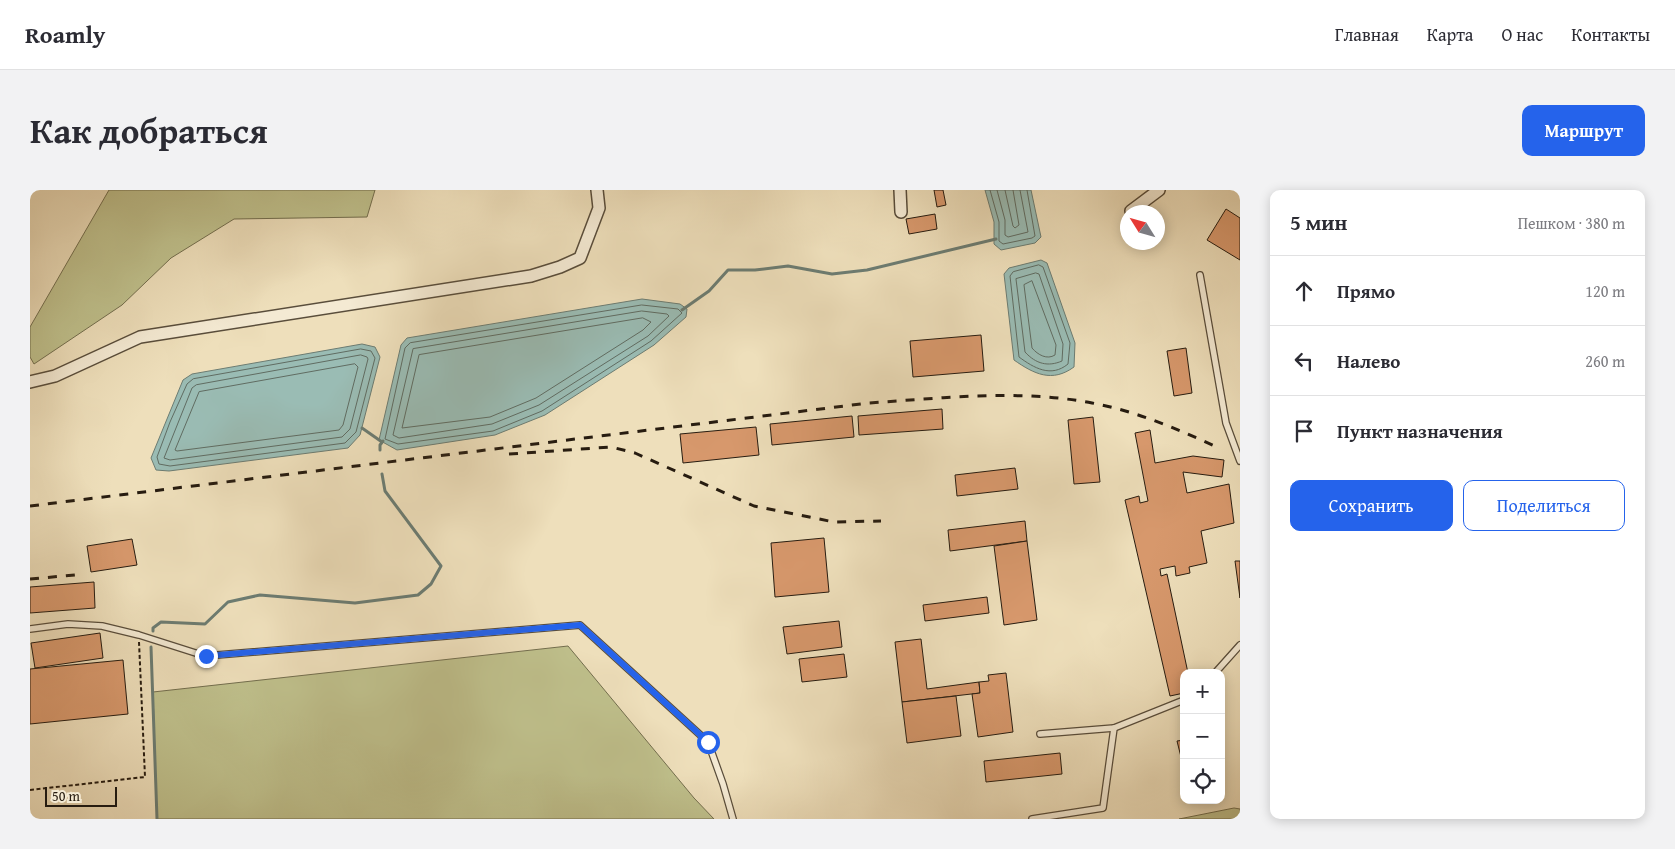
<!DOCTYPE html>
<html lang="ru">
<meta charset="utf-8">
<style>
:root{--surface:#fff;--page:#f2f2f3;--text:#2b2b33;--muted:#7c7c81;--line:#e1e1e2;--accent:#2563eb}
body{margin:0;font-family:"Gentium Book Plus",serif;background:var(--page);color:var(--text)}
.controls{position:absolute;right:15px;bottom:15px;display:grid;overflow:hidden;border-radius:10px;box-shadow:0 2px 12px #0003}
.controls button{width:45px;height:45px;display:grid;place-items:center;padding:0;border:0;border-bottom:1px solid var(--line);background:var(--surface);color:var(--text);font:25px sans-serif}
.compass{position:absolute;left:1090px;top:15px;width:45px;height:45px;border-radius:50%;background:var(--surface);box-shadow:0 2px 12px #0003;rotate:307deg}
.scale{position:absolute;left:15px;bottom:12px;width:72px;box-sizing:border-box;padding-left:5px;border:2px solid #271c10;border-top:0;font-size:14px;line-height:18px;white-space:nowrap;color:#271c10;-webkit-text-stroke:4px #f4ead3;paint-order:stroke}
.stop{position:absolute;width:15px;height:15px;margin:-11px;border:4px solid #2563eb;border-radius:50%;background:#fff}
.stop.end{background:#2563eb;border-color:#fff;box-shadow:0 1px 5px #0008}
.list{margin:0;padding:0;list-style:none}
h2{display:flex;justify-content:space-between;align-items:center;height:65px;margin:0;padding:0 20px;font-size:21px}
h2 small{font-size:16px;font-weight:400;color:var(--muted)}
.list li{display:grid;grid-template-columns:32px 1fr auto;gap:15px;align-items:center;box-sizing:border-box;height:70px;padding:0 20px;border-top:1px solid var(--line)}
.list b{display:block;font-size:19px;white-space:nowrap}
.list em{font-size:16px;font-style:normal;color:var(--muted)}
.actions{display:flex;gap:10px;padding:15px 20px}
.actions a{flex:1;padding:11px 0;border:1px solid var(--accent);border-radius:10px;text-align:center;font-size:18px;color:var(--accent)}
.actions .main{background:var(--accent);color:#fff}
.icon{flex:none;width:28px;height:28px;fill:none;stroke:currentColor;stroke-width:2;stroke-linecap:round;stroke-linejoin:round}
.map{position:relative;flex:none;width:1210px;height:629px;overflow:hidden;border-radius:10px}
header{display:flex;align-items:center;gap:30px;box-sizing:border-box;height:70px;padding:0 25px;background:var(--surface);border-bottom:1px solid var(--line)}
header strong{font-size:24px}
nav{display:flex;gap:28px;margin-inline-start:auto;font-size:18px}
.intro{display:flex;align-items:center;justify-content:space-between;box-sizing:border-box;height:120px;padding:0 30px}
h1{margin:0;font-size:35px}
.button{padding:12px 22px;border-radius:10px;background:var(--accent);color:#fff;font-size:18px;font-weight:700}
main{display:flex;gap:30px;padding:0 30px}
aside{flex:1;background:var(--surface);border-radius:10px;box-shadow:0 2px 12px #0003}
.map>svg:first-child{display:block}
</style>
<header>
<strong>Roamly</strong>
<nav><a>Главная</a><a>Карта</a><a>О нас</a><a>Контакты</a></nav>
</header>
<div class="intro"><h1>Как добраться</h1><a class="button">Маршрут</a></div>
<main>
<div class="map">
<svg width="1210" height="629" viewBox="0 0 1210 629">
<rect width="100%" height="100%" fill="#eedfbb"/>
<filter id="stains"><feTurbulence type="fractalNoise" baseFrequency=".004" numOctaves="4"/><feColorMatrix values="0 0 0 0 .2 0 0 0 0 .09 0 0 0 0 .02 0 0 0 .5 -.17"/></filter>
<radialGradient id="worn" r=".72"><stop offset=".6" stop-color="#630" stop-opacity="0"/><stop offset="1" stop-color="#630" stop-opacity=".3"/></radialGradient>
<!-- green -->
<g fill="#bfc08c" stroke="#736e4e">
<path d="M79 0H345L337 27 204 29 141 68 92 115 4 174 0 167V137Z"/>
<path d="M538 456 664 608 684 629H127L123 502Z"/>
<path d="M1204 618 1210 619V629H1149Z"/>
</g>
<!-- water -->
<g fill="#9abcb4" stroke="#6c7c72">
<path d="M955 0H1001L1011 47 1005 53 971 60 964 54V32Z"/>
<path d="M1011 70 1017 73 1045 153 1044 177C1022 193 1004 184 984 170L974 84 979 78Z"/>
<path d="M612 109 650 114 657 119 656 127 624 155 515 225 465 245 367 260 349 250 371 155 377 148Z"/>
<path d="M332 154 345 157 350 167 330 245 318 258 139 281 126 280 121 268 153 190 162 184Z"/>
</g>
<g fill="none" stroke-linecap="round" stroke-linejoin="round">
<!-- shore -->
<g stroke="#606c62" stroke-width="1">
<path d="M960 0 969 32V51L973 54 1002 48 1005 46 997 0"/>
<path d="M967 0 975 30V45L978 47 998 42 990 0"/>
<path d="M975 0 983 36 985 38 989 35 983 0"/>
<path d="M1009 75 1013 77 1040 153 1038 174C1021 188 1004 178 989 167L980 86 983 82Z"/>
<path d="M1006 83 1009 84 1033 154 1032 171C1018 177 1006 174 995 162L986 89Z"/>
<path d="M1002 91 1026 155 1025 165C1017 170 1008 165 1002 158L994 95Z"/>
<path d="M612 115 648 119 652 123 621 151 512 221 463 241 368 254 355 249 375 158 380 153Z"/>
<path d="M612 121 637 124 639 126 618 146 509 215 462 234 369 248 363 245 383 159Z"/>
<path d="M613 128 621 132 613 140 506 208 460 227 372 238 389 165Z"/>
<path d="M331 159 341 161 345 168 326 242 315 253 140 276 129 274 127 267 140 232 157 194 163 189Z"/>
<path d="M331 165 337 167 338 169 320 239 312 247 140 270 134 268 162 198 166 195Z"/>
<path d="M325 174 328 177 313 235 309 240 147 261 145 260 169 202Z"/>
</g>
<!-- stream -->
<g stroke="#6c7c72" stroke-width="3">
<path d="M652 120 679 101 698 80H725L758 76 802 84 837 80 966 49"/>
<path d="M332 238 352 252"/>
<path d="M350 260V255L353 251"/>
<path d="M123 441V438L131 432 175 434 198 412 230 405 325 413 388 405 401 394 411 376 355 301 352 284"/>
<path d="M121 457 127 629"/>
</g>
</g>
<!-- building -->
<g fill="#d7986c" stroke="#271c10">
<path d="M904 0H913L916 15 907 17Z"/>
<path d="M1196 19 1210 28V70L1177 50Z"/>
<path d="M905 24 907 39 879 44 876 29Z"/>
<path d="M951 145 954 181 883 187 880 151Z"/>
<path d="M1156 158 1162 203 1144 206 1137 161Z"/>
<path d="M912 219 913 239 829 245 828 226Z"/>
<path d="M822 226 824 247 742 255 740 234Z"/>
<path d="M1063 227 1070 292 1044 294 1038 230Z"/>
<path d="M726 237 729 265 653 273 650 244Z"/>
<path d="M1120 240 1125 273 1163 266 1194 270 1192 287 1153 282 1157 303 1199 294 1204 333 1171 341 1177 373 1159 377 1160 383 1146 386 1145 376 1130 379 1131 386 1137 384 1158 483H1154V503L1140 506 1095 310 1109 306 1110 313 1118 311 1105 243Z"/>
<path d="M985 278 988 299 927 306 925 285Z"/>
<path d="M995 331 997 351 920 361 918 340Z"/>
<path d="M794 348 799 402 745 407 741 353Z"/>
<path d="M102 349 107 375 61 382 57 356Z"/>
<path d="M997 351 1007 430 974 435 964 356Z"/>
<path d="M1205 371H1210V408Z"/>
<path d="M64 392 65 418 0 423V397Z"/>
<path d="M957 407 959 423 895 431 893 415Z"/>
<path d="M809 431 812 457 757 464 753 437Z"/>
<path d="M70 443 73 468 5 478 1 453Z"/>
<path d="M891 449 897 499 949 492 950 503 872 512 865 452Z"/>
<path d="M814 464 817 487 772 492 769 469Z"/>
<path d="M93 470 98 524 0 534V479Z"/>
<path d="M976 483 983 542 948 547 942 504 950 503 949 492 959 491 958 485Z"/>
<path d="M926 506 931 546 877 553 872 512Z"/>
<path d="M1154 550V570L1152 571 1147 551Z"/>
<path d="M1030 563 1032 584 956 592 954 571Z"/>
</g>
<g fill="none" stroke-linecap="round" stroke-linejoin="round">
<!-- lane casing -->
<g stroke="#594d3b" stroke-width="8">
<g id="lane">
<path d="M1170 85 1196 233 1210 271"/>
<path d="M0 439 38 434 72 436 109 445 175 466 550 435 678 552 693 594 703 629"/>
<path d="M1185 483 1210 455"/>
<path d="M1010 544 1084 538 1154 510"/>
<path d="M1002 629 1073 618 1084 538"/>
</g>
</g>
<!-- street casing -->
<g stroke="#594d3b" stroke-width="14">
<g id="street">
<path d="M870 0 871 22"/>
<path d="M1101 21 1129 0"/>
<path d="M0 192 25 186 110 147 501 86 530 77 550 68 569 18 567 0"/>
</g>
</g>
<!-- path -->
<path stroke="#271c10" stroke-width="2" stroke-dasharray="4 2.5" stroke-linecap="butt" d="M0 600 115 587 109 452"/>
<!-- lane -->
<use href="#lane" stroke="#f4ead3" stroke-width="5.5"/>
<!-- street -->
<use href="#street" stroke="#f4ead3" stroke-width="11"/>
<!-- rail -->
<g stroke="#271c10" stroke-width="3" stroke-dasharray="9 9" stroke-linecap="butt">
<path d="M479 264 581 257 605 263 724 316 804 332 851 331"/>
<path d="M0 316 839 213C913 208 989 199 1062 213 1106 221 1147 239 1187 257"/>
<path d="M0 389 45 385"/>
</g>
</g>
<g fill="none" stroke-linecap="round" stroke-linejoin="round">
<!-- route -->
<path stroke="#2563eb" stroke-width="6" d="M176 466 550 435 678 552"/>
</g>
<rect width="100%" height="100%" filter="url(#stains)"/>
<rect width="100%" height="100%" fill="url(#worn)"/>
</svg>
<div class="controls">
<button>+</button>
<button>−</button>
<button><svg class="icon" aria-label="locate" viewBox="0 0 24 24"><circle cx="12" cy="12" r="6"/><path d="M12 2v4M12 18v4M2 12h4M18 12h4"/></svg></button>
</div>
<svg class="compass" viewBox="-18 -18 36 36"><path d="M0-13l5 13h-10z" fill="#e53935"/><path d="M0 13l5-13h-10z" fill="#7c7c81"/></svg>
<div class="scale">50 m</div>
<div class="stop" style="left:678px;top:552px"></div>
<div class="stop end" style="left:176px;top:466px"></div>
</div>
<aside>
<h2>5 мин<small>Пешком · 380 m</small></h2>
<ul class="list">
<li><svg class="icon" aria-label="ahead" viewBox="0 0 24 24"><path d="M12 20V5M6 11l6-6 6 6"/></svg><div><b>Прямо</b></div><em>120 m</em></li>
<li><svg class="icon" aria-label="left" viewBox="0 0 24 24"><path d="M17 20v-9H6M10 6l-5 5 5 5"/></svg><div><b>Налево</b></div><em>260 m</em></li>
<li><svg class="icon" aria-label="arrive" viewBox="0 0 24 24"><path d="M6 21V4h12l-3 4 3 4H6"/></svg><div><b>Пункт назначения</b></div></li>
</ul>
<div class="actions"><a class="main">Сохранить</a><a>Поделиться</a></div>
</aside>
</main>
